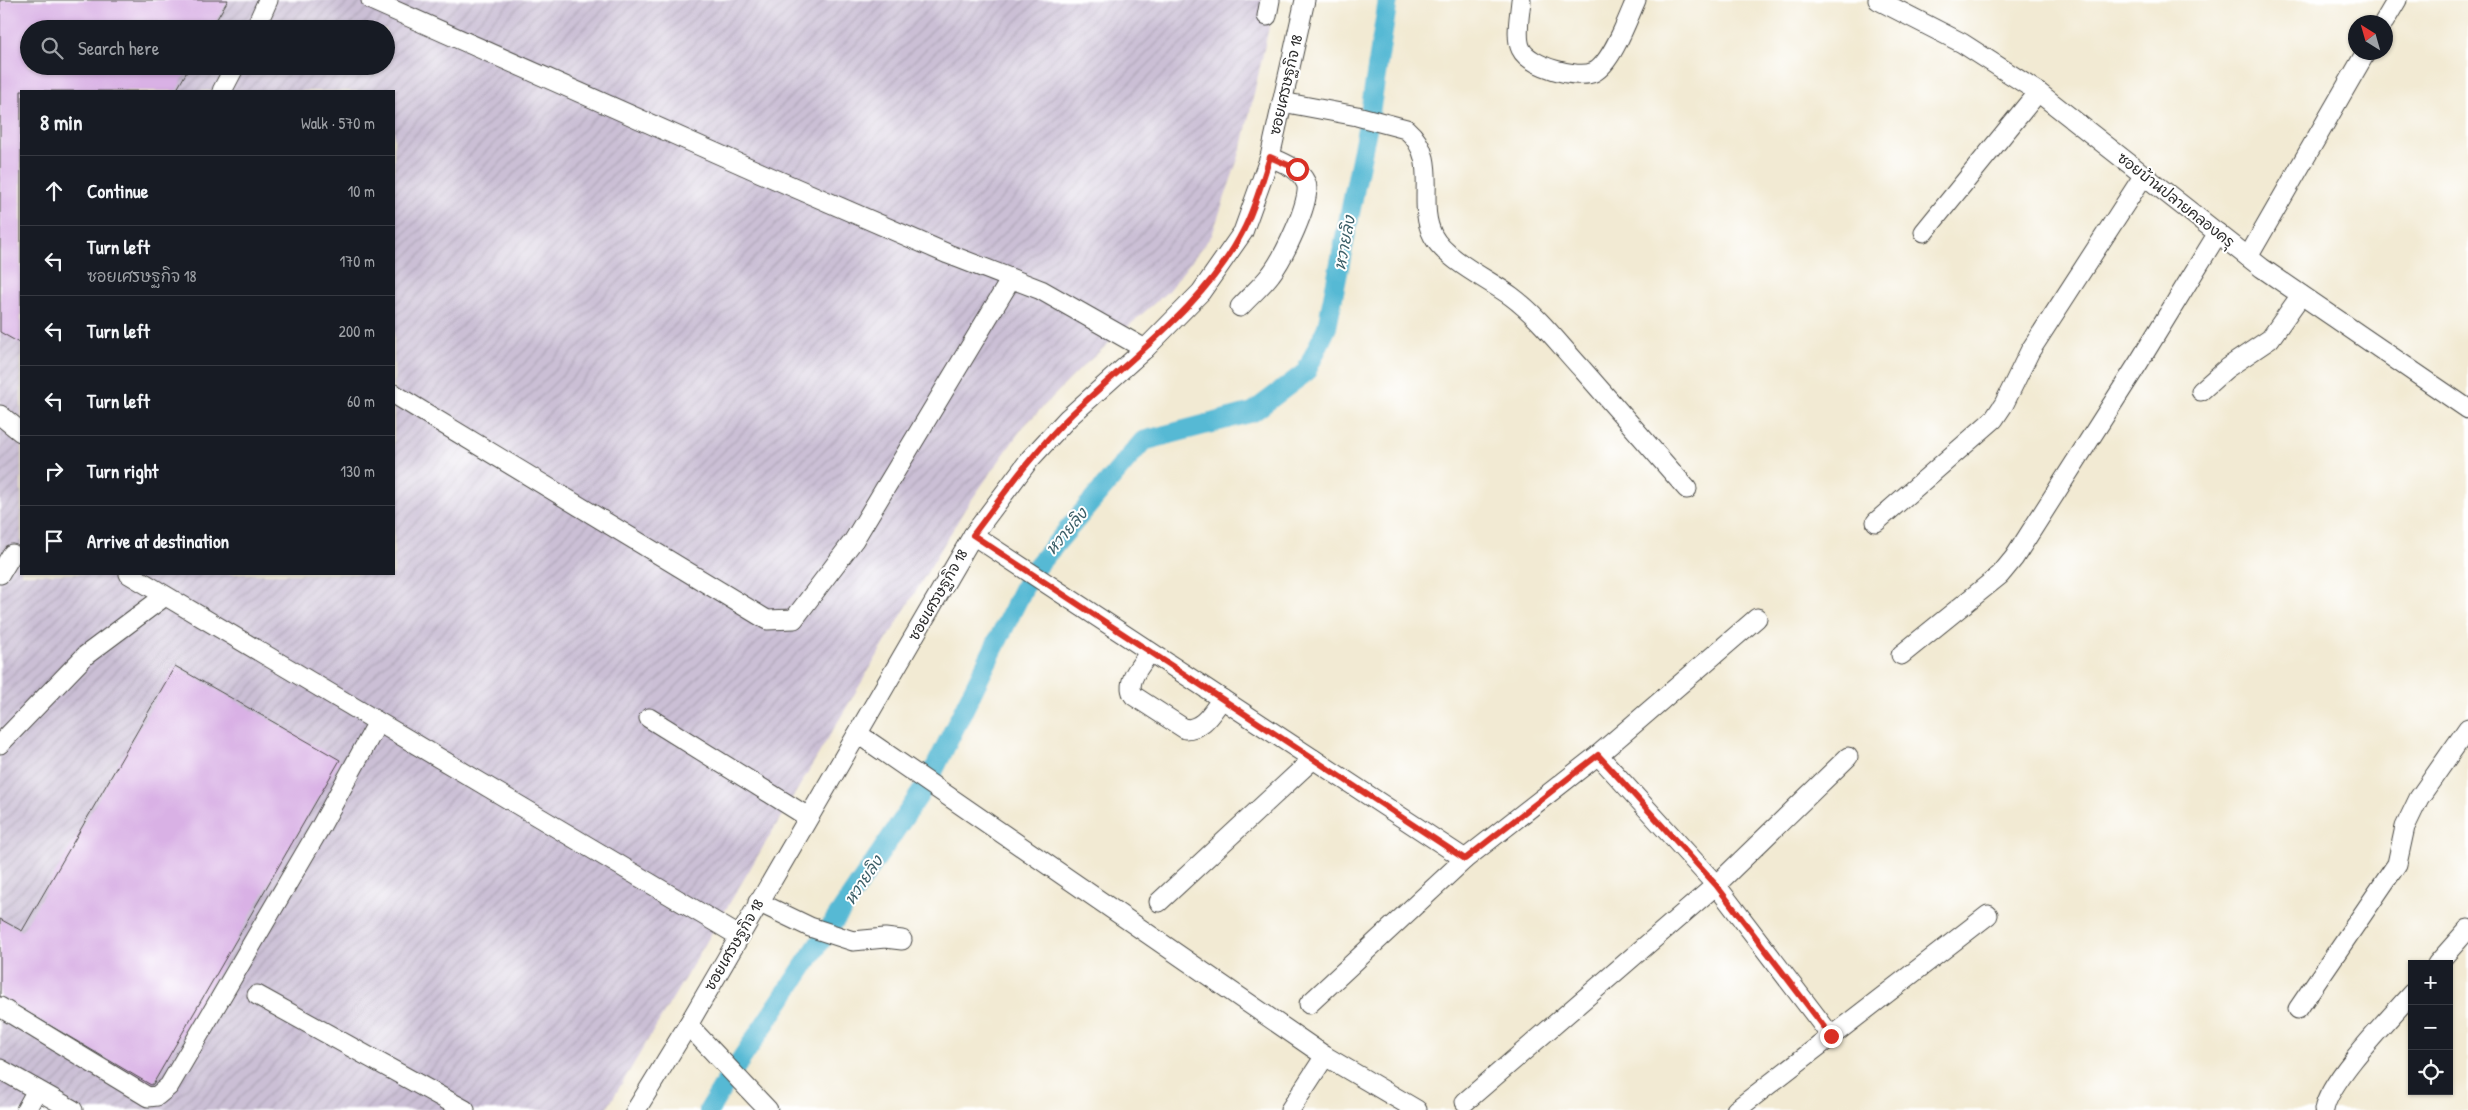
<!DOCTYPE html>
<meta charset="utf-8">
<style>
:root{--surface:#171b24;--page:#242831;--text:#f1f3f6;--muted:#9ea1a6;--line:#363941}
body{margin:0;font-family:"Patrick Hand","Playpen Sans Thai",sans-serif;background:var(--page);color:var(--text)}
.controls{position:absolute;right:15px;bottom:15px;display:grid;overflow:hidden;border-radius:0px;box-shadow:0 1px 4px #0004}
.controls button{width:45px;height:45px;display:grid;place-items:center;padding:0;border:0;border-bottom:1px solid var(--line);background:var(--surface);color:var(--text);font:25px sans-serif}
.compass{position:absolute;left:2348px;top:15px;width:45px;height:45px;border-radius:50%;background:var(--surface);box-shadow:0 1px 4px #0004;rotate:323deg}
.stop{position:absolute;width:15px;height:15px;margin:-11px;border:4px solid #d93025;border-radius:50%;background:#fff}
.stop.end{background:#d93025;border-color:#fff;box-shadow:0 1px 5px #0008}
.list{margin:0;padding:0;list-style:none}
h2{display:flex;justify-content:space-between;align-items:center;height:65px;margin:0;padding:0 20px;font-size:21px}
h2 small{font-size:16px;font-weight:400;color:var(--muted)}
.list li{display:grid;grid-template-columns:32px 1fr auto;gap:15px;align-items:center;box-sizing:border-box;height:70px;padding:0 20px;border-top:1px solid var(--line)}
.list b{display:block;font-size:19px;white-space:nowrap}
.list p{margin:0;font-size:16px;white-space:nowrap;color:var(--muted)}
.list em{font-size:16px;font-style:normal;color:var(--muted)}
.icon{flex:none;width:28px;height:28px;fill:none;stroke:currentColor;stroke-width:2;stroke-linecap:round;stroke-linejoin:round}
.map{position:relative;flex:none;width:2468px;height:1110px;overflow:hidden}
.search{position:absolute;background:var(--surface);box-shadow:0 1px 4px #0004;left:20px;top:20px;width:375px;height:55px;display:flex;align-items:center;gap:12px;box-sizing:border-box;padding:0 18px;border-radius:28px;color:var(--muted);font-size:19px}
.panel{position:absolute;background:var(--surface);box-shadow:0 1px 4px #0004;left:20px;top:90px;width:375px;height:485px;border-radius:0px}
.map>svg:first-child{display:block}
</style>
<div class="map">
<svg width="2468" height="1110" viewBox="0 0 2468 1110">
<defs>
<pattern id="industrial-furrows" width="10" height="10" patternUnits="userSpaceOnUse" patternTransform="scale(1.25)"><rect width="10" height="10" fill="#cbbfd5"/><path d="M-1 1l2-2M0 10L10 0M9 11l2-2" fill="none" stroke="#aea4b7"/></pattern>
</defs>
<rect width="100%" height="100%" fill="#fff"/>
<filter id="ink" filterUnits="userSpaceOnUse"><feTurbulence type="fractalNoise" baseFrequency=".02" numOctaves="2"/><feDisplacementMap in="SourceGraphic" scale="10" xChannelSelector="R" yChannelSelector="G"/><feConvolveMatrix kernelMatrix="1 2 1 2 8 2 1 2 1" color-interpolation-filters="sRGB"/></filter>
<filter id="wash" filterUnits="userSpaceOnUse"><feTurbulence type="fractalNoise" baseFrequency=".0096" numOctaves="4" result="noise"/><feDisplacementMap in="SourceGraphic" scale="20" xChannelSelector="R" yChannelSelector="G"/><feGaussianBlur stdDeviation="1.12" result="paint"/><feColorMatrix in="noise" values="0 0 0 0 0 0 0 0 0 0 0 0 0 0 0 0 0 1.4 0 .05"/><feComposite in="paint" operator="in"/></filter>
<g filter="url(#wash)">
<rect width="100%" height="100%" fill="#f2ead3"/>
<!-- industrial -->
<path fill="url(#industrial-furrows)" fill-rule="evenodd" d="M0 0H1275L1242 147 1212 235 1167 292 1081 368 1023 427 965 509 606 1110H0ZM29 29H386V66H29ZM21 91H394V574H21Z"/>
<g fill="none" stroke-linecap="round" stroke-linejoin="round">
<!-- canal -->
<path stroke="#56b9d4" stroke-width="20" d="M709 1110 727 1080 928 782 1031 573 1143 441 1253 412 1306 372 1327 327 1369 119 1388 0"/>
</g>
<g id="blocks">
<!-- building -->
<g fill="#d9b1e5">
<path d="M0 0H228L211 29H29V66H190L176 91H21V344L0 332Z"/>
<path d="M175 666 340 760 153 1084 151 1085 0 996V919L22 931Z"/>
</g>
</g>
</g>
<g filter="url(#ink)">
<use href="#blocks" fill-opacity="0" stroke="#494844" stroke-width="1"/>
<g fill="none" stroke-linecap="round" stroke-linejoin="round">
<!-- minor casing -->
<g stroke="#494844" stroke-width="21">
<g id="minor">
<path d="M371 0 761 173 948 254 1041 290 1145 349"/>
<path d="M1521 0C1520 14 1515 37 1521 49 1529 66 1578 80 1594 72 1612 63 1628 18 1636 0"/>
<path d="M1878 0 1962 43 2038 92 2262 268 2468 409"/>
<path d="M1267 16 1270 0"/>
<path d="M2384 22 2397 0"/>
<path d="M255 29 268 0"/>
<path d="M222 91 235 66"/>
<path d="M1282 102 1357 116 1406 129C1442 160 1415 201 1433 236 1445 259 1489 280 1511 296 1538 316 1559 344 1582 369 1617 409 1652 449 1687 489"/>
<path d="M1924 232 2038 92"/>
<path d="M2248 257 2366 52"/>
<path d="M1240 307C1250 296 1262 286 1271 274 1282 260 1313 199 1306 183 1299 168 1284 163 1270 157"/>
<path d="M2201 391 2227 368 2270 339 2301 295"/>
<path d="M394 394 767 620 794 619 854 540 1011 279"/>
<path d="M0 415 21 432"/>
<path d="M1876 522 1994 419 2004 404 2030 351 2144 175"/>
<path d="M973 535 1465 859"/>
<path d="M0 574 12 554"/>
<path d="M129 574 739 936"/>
<path d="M1150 652C1142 664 1124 682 1134 696L1185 729C1204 729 1211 713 1222 699"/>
<path d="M1901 655 2000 575 2014 558 2139 362 2218 233"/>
<path d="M649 718 808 817"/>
<path d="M858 734 1325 1056 1417 1110"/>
<path d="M0 744 86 655 165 596"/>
<path d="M1598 755 1716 885 1831 1036"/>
<path d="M758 902 810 927 853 941 885 938 902 940"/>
<path d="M1159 902 1313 759"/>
<path d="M2437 964 2468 929"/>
<path d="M257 995 465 1110"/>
<path d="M1309 1004 1465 859 1598 755 1757 618"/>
<path d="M0 1007 148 1097 157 1096 169 1086 321 826 378 722"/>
<path d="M2298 1009 2397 864 2405 827 2419 798 2468 728"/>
<path d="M688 1025 768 1110"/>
<path d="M0 1069 73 1110"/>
<path d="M1465 1102 1716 885 1848 757"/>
<path d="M26 1110 37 1090"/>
<path d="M636 1110 688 1025 973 535 1030 459 1068 418 1145 349 1201 292 1243 232 1270 157 1305 0"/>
<path d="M1290 1110 1325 1056"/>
<path d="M1736 1110 1988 915"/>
<path d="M2324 1110C2329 1080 2390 1018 2412 993"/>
</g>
</g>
<!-- minor -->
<use href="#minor" stroke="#fff" stroke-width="19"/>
</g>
</g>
<g fill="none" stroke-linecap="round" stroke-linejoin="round" filter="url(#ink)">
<!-- route -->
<path stroke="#d93025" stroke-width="6" d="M1297 169 1270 157C1262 182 1255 208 1243 231 1206 305 1126 361 1068 418 1032 454 1003 495 973 535L1465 859 1598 755 1716 885 1831 1036"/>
</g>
<g text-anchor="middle" stroke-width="4" stroke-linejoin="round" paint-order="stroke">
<!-- street labels -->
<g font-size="15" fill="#2b2b2b" stroke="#fff">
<text transform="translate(1286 85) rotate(-77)" y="5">ซอยเศรษฐกิจ 18</text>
<text transform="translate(2176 200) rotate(38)" y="5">ซอยบ้านปลายคลองครุ</text>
<text transform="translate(938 595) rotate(-60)" y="5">ซอยเศรษฐกิจ 18</text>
<text transform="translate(734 945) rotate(-60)" y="5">ซอยเศรษฐกิจ 18</text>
</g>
<!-- water labels -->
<g font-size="16" font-style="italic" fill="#3a5d66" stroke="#fff">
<text transform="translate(1344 243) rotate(-79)" y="6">หวายลิง</text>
<text transform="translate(1066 531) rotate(-50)" y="6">หวายลิง</text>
<text transform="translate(863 880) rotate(-56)" y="6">หวายลิง</text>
</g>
</g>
</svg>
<div class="controls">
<button>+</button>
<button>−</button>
<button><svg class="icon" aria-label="locate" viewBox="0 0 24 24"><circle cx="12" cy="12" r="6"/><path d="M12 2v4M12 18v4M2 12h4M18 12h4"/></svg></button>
</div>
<svg class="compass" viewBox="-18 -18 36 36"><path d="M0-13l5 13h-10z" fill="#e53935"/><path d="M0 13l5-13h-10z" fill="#9ea1a6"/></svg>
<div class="stop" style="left:1297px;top:169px"></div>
<div class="stop end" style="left:1831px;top:1036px"></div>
<div class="search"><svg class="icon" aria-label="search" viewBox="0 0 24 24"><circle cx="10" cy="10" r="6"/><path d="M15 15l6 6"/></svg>Search here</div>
<section class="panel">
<h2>8 min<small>Walk · 570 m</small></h2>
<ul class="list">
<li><svg class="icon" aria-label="ahead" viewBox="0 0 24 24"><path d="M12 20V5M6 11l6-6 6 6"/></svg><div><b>Continue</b></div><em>10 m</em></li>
<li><svg class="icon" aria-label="left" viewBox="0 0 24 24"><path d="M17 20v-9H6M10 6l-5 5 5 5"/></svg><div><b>Turn left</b><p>ซอยเศรษฐกิจ 18</p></div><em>170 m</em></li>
<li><svg class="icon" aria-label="left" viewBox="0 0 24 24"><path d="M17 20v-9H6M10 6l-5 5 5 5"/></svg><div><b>Turn left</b></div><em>200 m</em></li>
<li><svg class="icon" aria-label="left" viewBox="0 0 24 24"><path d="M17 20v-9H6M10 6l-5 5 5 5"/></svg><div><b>Turn left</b></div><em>60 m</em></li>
<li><svg class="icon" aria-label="right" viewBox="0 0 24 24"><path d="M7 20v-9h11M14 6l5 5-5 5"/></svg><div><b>Turn right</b></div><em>130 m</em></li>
<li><svg class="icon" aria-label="arrive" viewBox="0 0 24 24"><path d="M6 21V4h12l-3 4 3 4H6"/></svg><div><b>Arrive at destination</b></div></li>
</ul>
</section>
</div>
